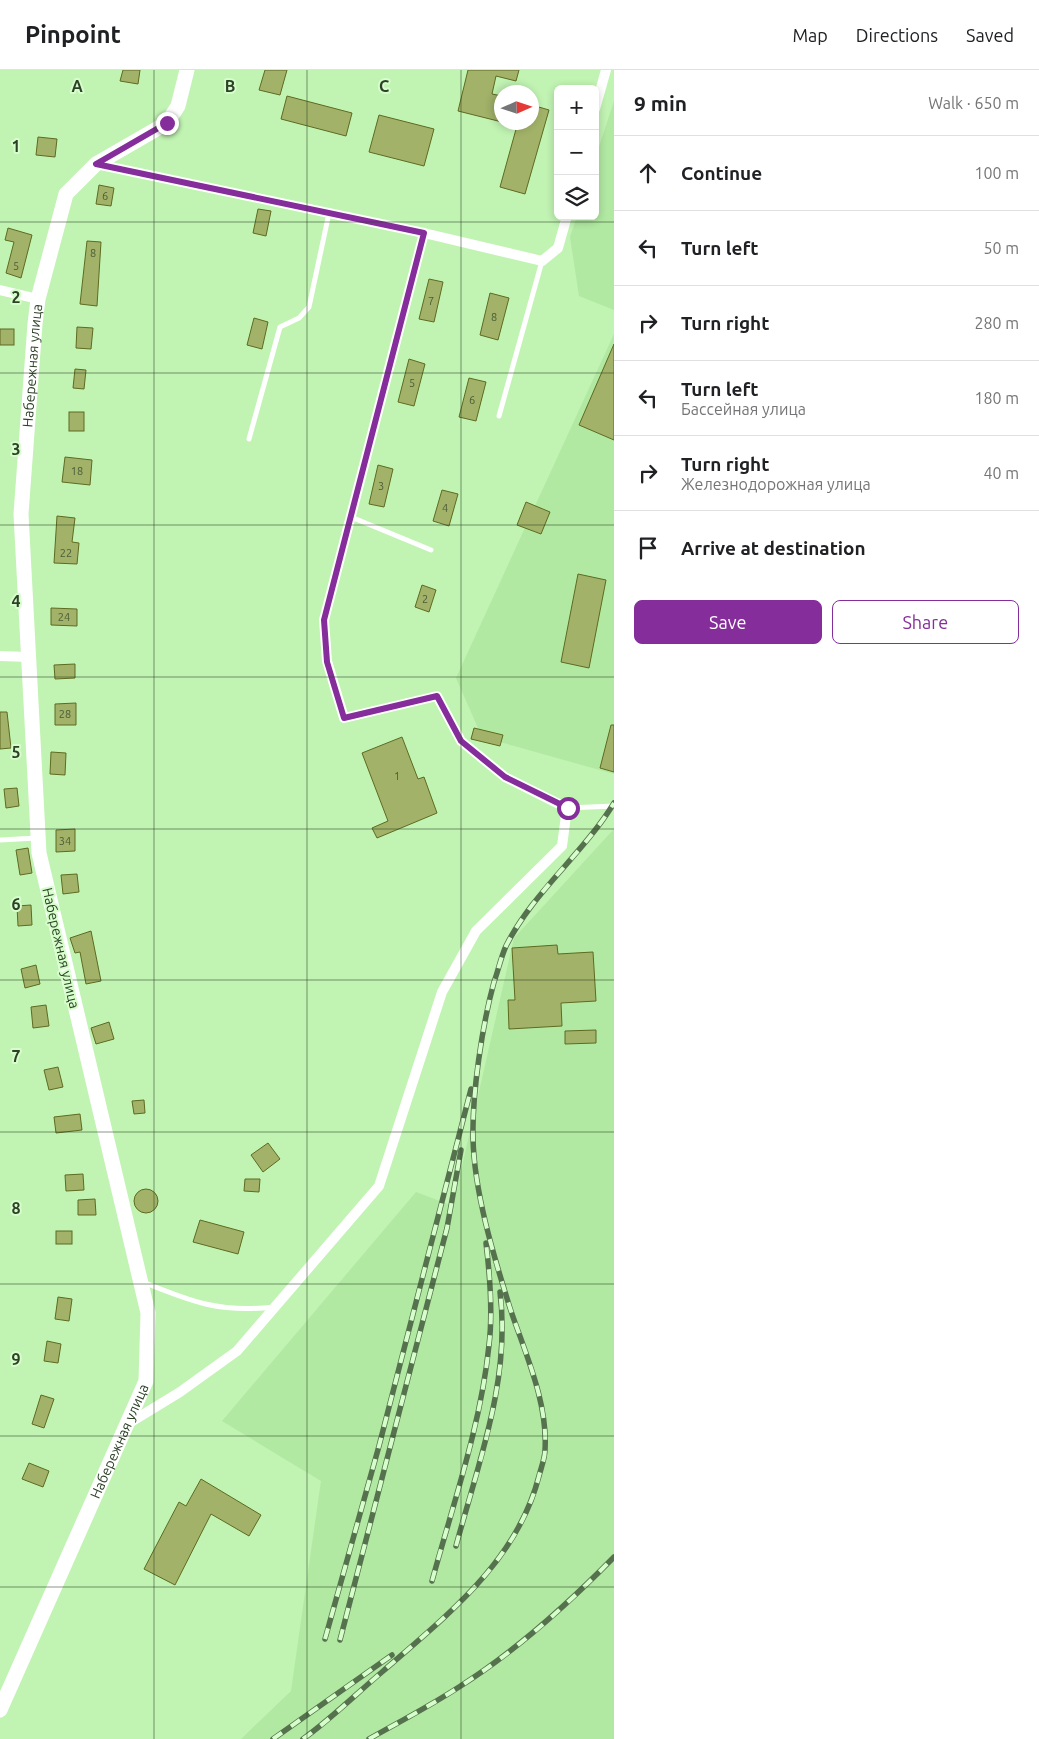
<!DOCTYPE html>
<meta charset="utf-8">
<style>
:root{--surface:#fff;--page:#f2f2f2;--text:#202124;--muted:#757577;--line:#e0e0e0;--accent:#852d9b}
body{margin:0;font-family:Ubuntu,sans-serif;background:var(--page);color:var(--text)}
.controls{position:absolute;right:15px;top:15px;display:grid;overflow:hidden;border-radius:8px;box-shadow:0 2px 8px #0003}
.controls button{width:45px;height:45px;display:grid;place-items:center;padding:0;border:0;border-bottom:1px solid var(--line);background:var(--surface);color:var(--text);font:25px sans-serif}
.compass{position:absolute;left:494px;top:15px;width:45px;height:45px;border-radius:50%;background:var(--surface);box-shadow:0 2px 8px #0003;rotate:87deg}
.stop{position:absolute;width:15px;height:15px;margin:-11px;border:4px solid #852d9b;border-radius:50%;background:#fff}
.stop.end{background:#852d9b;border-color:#fff;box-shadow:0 1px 5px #0008}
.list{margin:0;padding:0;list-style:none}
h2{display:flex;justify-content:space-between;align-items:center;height:65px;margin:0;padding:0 20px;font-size:21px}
h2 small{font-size:16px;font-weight:400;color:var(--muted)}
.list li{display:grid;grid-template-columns:32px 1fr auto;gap:15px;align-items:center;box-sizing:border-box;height:75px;padding:0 20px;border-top:1px solid var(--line)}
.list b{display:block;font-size:19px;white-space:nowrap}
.list p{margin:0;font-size:16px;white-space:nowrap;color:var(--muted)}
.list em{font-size:16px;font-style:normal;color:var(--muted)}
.actions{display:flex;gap:10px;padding:15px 20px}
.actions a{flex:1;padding:11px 0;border:1px solid var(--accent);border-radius:8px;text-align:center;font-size:18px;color:var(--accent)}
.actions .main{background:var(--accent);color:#fff}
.icon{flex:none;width:28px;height:28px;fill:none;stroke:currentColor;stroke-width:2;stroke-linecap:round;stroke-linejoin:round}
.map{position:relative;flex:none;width:614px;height:1669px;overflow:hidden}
header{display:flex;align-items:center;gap:30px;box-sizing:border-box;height:70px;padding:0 25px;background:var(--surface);border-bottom:1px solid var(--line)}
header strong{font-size:24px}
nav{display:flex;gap:28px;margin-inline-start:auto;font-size:18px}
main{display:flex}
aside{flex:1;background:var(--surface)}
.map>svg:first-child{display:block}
</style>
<header>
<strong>Pinpoint</strong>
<nav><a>Map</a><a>Directions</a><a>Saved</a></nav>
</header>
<main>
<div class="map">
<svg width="614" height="1669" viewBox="0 0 614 1669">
<rect width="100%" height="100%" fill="#c1f3b3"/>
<!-- built -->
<g fill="#b1e8a2">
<path d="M614 31V240L579 226 570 167 577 146H595V89Z"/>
<path d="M614 264V704L482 667 456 608Z"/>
<path d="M614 759V1669H241L291 1621 321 1411 222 1351 416 1122 453 1136 514 868Z"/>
</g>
<!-- building -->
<g fill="#a2b268" stroke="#5d6b20">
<path d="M123 0H140L138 14 120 11Z"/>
<path d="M265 0H287L280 25 259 20Z"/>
<path d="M468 0H519L516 11 496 6 492 24 502 26V52L458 41Z"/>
<path d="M287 26 352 43 346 66 281 49Z"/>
<path d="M532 35 549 40 525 124 500 117 518 52H532Z"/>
<path d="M379 45 434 59 424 96 369 82Z"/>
<path d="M38 67 57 69 55 87 36 85Z"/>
<path d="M99 115 114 118 111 136 96 134Z"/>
<path d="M258 139 271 141 266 166 253 163Z"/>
<path d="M8 158 32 165 21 208 6 203 14 172 5 170Z"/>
<path d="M87 171 101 172 97 236 80 234Z"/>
<path d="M429 209 443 212 434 252 419 249Z"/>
<path d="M490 223 509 228 498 270 480 265Z"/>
<path d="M254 248 268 252 262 279 247 275Z"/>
<path d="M77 257 93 258 91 279 76 278Z"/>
<rect x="0" y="259" width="14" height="16"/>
<path d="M614 274V370L579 355Z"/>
<path d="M409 289 425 294 414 336 398 332Z"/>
<path d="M75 299 86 300 84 319 73 318Z"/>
<path d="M469 308 486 312 476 351 459 347Z"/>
<rect x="69" y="342" width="15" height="19"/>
<path d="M65 387 92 390 90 415 62 412Z"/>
<path d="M378 395 393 399 384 437 369 434Z"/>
<path d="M442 420 458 424 449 456 433 451Z"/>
<path d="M526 432 550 442 541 464 517 455Z"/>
<path d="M57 446 75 448 72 472 79 473 77 494 54 493Z"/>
<path d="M578 504 606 510 589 598 561 592Z"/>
<path d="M422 515 436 520 429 542 415 537Z"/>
<path d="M51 538 77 539V556L51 555Z"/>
<path d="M75 594V608L55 609 54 595Z"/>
<path d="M76 633V655H55V634Z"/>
<path d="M0 642H7L11 678 0 679Z"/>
<path d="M611 655H614V702L600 698Z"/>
<path d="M474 658 503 665 500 676 471 669Z"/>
<path d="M402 667 418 709 424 707 437 743 377 768 372 758 388 751 362 683Z"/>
<path d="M51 682 66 683 65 705 50 704Z"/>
<path d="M17 718 19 736 6 738 4 719Z"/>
<path d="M75 759V781L56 782V760Z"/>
<path d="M28 778 32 803 20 805 16 780Z"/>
<path d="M77 804 79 822 63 824 61 805Z"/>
<path d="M31 835 32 855 18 856 17 836Z"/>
<path d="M91 861 101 911 86 914 80 882 75 883 70 868Z"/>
<path d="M557 875 558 884 593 882 596 931 561 933 562 956 509 959 508 930H515L512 878Z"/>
<path d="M36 895 40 914 25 918 21 899Z"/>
<path d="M46 935 49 956 33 958 31 937Z"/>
<path d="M109 952 114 969 96 974 91 958Z"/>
<path d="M596 960V973L565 974V961Z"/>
<path d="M58 997 63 1017 49 1020 44 1000Z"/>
<path d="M144 1030 145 1043 134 1044 132 1031Z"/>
<path d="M80 1044 82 1060 56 1063 54 1047Z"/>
<path d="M268 1073 280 1089 263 1102 251 1085Z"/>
<path d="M83 1104 84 1120 66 1121 65 1105Z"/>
<path d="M245 1109H260L259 1122 244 1121Z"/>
<circle cx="146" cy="1131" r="12"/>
<path d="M95 1129 96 1145H78V1130Z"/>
<path d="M200 1150 244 1162 238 1184 193 1172Z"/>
<rect x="56" y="1161" width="16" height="13"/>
<path d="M58 1227 72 1229 69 1251 55 1249Z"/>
<path d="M47 1271 61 1274 58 1293 44 1291Z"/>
<path d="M41 1325 54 1329 44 1358 32 1354Z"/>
<path d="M29 1393 49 1401 43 1417 22 1409Z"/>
<path d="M201 1409 261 1445 249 1466 211 1444 175 1515 144 1499 179 1432 186 1436Z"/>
</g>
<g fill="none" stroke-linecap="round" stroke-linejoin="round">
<!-- lane -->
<g stroke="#fff" stroke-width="5">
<path d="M499 346 542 191"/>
<path d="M249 369 280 257 299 248 309 237 329 143"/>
<path d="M351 447 431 480"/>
<path d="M567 738 614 736"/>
<path d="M0 770 37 768"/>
<path d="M143 1212C192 1232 220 1243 274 1237"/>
</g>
<!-- street -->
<g stroke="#fff" stroke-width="10">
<path d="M595 39 606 0"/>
<path d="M96 94 424 163 542 191 558 178 567 146"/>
<path d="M0 220 38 229"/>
<path d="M0 586 28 587"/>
<path d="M126 1355 180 1322 237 1281 379 1116 442 922 476 861 562 776 567 738 505 707 461 671 437 626 344 648 327 591 324 550 424 163"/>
</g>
<!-- secondary -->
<path stroke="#fff" stroke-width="15" id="s1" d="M0 1640 146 1311 148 1243 39 783 21 444 35 254 38 229 66 124 96 94 167 53 178 36 187 0"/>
<!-- rail casing -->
<g stroke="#55714d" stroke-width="5.5">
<g id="rail">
<path d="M456 1476C478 1394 511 1309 500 1222"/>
<path d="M432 1511C453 1434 481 1355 489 1275 493 1242 490 1206 486 1173"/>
<path d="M325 1569 379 1376 471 1019"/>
<path d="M340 1570 447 1158 461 1080"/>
<path d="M273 1669 392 1585"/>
<path d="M303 1669C331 1649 356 1624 382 1602 446 1546 517 1492 539 1406 541 1398 545 1388 545 1380 548 1332 525 1283 510 1238 494 1187 474 1122 473 1068 472 1024 482 956 494 912 498 901 501 887 506 876 533 822 583 784 614 733"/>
<path d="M369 1669C399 1652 430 1636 459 1617 516 1581 566 1536 614 1487"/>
</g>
</g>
<!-- rail -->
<use href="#rail" stroke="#d5feca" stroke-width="4" stroke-dasharray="11" stroke-linecap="butt"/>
</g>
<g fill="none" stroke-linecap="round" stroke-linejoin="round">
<!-- route -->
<path stroke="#852d9b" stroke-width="6" d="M167 53 96 94 424 163 324 550 327 592 344 648 437 626 461 671 505 707 568 738"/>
</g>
<!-- grid -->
<path fill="none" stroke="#2d4127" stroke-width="1" stroke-opacity="0.55" d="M154 0V1669M307 0V1669M461 0V1669M0 152H614M0 303H614M0 455H614M0 607H614M0 759H614M0 910H614M0 1062H614M0 1214H614M0 1366H614M0 1517H614"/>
<g text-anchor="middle" stroke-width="4" stroke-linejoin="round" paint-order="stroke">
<!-- number labels -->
<g font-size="11" fill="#4a5d37">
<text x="105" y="130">6</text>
<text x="93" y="187">8</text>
<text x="16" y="200">5</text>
<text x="431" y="235">7</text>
<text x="494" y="251">8</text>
<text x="412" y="317">5</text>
<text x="472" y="334">6</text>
<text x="77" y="405">18</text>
<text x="381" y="420">3</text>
<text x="445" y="442">4</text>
<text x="66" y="487">22</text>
<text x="425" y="533">2</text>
<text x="64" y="551">24</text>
<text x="65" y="648">28</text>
<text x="397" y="710">1</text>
<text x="65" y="775">34</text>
</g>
<!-- street labels -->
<g font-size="14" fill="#2d4127" stroke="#d5feca">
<text dy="5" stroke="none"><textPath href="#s1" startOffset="1389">Набережная улица</textPath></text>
<text transform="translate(61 878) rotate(77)" y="5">Набережная улица</text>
<text dy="5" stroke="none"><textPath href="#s1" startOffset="294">Набережная улица</textPath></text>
</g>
</g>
<g font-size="16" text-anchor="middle" font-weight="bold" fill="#2d4127" stroke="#d5feca" stroke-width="4" stroke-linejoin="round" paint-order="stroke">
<text x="77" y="22">A</text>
<text x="230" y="22">B</text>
<text x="384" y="22">C</text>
<text x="16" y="82">1</text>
<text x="16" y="233">2</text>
<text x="16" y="385">3</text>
<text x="16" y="537">4</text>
<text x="16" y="688">5</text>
<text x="16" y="840">6</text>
<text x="16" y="992">7</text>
<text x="16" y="1144">8</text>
<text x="16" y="1295">9</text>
</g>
</svg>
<div class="controls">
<button>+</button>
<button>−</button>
<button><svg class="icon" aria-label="layers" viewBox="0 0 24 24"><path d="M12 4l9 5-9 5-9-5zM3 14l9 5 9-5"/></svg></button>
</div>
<svg class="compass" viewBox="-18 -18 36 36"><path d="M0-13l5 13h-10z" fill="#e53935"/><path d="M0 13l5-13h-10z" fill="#757577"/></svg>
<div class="stop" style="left:568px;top:738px"></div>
<div class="stop end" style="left:167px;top:53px"></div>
</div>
<aside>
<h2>9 min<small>Walk · 650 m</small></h2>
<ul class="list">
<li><svg class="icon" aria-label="ahead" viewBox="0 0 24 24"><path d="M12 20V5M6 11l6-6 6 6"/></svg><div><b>Continue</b></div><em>100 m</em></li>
<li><svg class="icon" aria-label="left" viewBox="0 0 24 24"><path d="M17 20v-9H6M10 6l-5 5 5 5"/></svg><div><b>Turn left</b></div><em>50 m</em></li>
<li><svg class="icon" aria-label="right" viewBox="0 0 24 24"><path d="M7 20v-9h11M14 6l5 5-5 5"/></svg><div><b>Turn right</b></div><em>280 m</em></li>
<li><svg class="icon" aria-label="left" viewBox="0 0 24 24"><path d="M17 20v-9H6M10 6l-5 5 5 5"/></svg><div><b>Turn left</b><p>Бассейная улица</p></div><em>180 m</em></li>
<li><svg class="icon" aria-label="right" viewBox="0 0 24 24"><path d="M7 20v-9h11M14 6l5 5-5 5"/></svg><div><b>Turn right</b><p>Железнодорожная улица</p></div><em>40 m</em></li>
<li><svg class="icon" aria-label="arrive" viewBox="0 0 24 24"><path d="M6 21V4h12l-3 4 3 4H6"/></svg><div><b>Arrive at destination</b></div></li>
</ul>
<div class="actions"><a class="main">Save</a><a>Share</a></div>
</aside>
</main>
